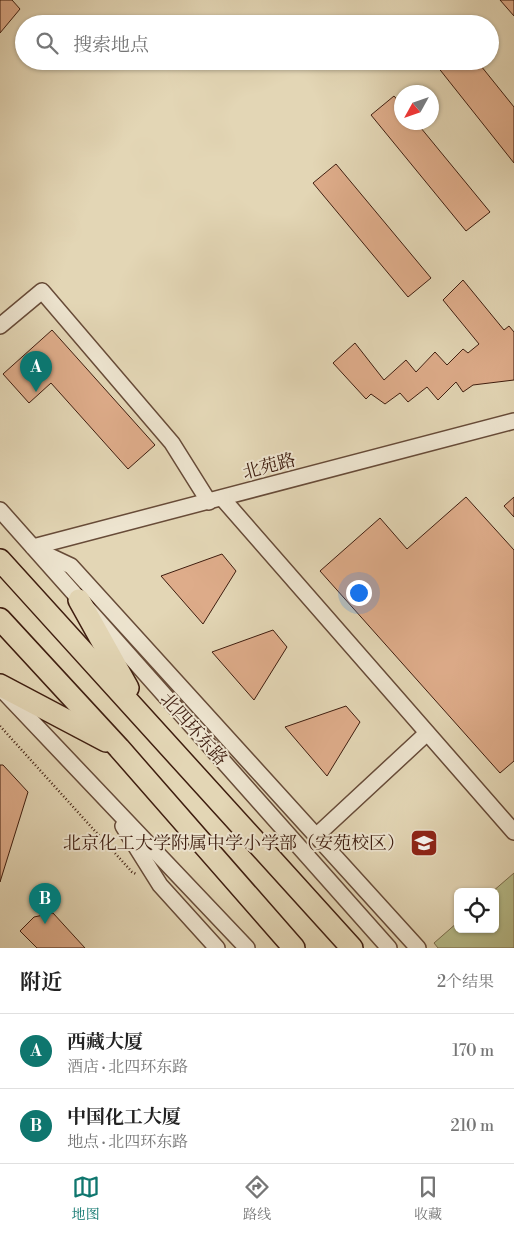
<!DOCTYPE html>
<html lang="zh">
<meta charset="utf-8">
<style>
:root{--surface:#fff;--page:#f6f6f6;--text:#222;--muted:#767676;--line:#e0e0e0;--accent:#0f766e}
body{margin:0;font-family:"Libre Bodoni","Noto Serif SC",serif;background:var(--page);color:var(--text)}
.controls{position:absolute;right:15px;bottom:15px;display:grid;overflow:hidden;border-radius:8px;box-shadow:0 1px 4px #0004}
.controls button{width:45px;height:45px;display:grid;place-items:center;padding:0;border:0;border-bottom:1px solid var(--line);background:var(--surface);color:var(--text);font:25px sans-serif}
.compass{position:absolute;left:394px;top:85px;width:45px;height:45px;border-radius:50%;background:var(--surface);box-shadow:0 1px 4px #0004;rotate:230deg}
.you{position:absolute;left:358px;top:592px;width:18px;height:18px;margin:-12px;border:4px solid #fff;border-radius:50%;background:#1a73e8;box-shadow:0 0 0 8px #1a73e833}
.badge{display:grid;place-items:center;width:32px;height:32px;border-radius:50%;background:var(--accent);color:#fff;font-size:16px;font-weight:700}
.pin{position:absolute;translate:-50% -41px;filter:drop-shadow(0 1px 2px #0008)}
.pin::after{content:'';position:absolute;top:26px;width:18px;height:15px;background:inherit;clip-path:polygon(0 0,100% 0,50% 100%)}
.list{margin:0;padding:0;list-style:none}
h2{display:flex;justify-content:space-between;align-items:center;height:65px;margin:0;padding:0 20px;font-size:21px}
h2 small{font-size:16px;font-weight:400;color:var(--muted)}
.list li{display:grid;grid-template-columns:32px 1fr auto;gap:15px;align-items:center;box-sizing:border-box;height:75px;padding:0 20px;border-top:1px solid var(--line)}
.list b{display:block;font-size:19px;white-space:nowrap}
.list p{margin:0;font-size:16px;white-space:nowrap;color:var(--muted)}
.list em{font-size:16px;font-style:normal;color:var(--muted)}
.icon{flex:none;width:28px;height:28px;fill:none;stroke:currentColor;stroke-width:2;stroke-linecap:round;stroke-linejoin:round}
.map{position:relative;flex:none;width:514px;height:948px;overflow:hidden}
.search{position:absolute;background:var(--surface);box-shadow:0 1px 4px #0004;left:15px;right:15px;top:15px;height:55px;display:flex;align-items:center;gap:12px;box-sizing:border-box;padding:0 18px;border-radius:28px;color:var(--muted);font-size:19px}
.sheet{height:215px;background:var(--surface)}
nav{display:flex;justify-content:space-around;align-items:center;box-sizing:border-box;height:70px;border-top:1px solid var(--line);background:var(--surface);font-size:14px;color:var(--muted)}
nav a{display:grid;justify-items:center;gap:2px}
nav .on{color:var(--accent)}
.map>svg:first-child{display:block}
</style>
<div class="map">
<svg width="514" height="948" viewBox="0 0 514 948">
<rect width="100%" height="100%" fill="#e3d6b5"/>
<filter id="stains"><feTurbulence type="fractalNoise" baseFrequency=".004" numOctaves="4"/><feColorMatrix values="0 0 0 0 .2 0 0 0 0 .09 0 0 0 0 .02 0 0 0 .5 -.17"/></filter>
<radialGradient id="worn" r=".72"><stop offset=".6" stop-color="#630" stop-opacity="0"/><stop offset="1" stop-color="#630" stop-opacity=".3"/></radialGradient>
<!-- green -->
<path fill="#b7bd8b" stroke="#7a6d4d" d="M514 873V948H438L434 943 458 922V929H495V892H492Z"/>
<!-- building -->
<g fill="#deac8a" stroke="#3e1d0f">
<path d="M0 0H12L20 9 0 33Z"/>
<path d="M500 0H514V16Z"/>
<path d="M433 61H477L514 107V163Z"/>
<path d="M394 96 402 105V122H416L490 212 466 231 371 115Z"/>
<path d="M336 164 431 278 408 297 313 183Z"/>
<path d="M463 280 504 330 509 326 514 332V380L473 385 463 392 456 382 438 400 427 387 408 402 400 393 385 404 371 394 366 399 333 363 355 343 384 380 406 360 416 372 435 352 447 365 463 349 468 353 479 344 443 300Z"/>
<path d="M52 330 155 445 128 469 51 383 29 403 3 374Z"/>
<path d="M466 497 514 550V761L500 773 320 571 380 518 407 549Z"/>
<path d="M514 497V517L504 506Z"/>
<path d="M222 554 236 571 203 624 161 576Z"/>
<path d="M273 630 287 647 254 700 212 652Z"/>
<path d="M346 706 360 722 327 776 285 727Z"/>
<path d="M0 765H3L28 792 0 882Z"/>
<path d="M53 913 85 948H37L20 931 34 917Z"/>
</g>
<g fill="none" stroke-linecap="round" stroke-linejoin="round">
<!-- minor casing -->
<g stroke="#674b38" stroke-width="18">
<g id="minor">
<path d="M0 326 42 291 172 443 209 502"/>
<path d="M222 498 514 832"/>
<path d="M0 510 389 948"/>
<path d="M33 547 514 421"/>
<path d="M39 551 71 566 418 948"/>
<path d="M4 692 247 948"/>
<path d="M123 826 160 885 217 948"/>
<path d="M316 836 427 733"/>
</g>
</g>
<!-- highway casing -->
<g stroke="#3e1d0f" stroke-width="24">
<g id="highway">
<path d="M0 560 352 948"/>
<path d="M79 600 128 688"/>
<path d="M0 619 119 748 294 948"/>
<path d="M0 685 106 741"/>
</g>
</g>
<!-- path -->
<path stroke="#3e1d0f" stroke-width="2.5" stroke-dasharray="1 2.5" stroke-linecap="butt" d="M0 726 132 872 136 874"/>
<!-- minor -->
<use href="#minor" stroke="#ede4cf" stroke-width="15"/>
<!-- highway -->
<use href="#highway" stroke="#e3d6b5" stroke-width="21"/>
</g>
<!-- icons -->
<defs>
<g id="school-square" transform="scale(1.4375)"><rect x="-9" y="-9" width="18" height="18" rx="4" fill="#8f2418" stroke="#ede4cf"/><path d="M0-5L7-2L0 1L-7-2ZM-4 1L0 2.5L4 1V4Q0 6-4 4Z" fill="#fff"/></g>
</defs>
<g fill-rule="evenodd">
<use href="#school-square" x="424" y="843"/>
</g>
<g text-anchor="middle" stroke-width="4" stroke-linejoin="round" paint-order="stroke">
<!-- street labels -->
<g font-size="18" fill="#3e1d0f" stroke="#ede4cf">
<text transform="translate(269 466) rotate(-15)" y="6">北苑路</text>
<text transform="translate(194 729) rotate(48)" y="6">北四环东路</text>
</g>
<!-- poi labels -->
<g font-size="18" fill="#3e1d0f" stroke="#ede4cf" text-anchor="end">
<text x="405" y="849">北京化工大学附属中学小学部（安苑校区）</text>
</g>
</g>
<rect width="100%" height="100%" filter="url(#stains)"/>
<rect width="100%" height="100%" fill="url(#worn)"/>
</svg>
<div class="controls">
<button><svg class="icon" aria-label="locate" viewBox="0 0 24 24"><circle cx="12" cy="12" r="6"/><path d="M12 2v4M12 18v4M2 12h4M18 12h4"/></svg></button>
</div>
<svg class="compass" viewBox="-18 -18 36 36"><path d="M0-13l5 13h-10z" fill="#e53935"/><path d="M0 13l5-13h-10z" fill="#767676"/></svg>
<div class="you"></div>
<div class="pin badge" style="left:36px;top:392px">A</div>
<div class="pin badge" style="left:45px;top:924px">B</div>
<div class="search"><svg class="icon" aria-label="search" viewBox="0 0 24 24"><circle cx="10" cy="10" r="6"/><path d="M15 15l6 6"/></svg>搜索地点</div>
</div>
<section class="sheet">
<h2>附近<small>2个结果</small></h2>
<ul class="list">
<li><span class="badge">A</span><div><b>西藏大厦</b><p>酒店 · 北四环东路</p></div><em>170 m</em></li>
<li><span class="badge">B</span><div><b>中国化工大厦</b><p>地点 · 北四环东路</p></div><em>210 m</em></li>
</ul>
</section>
<nav>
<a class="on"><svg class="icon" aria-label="map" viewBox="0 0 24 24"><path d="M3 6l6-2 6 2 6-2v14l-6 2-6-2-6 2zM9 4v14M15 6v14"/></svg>地图</a>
<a><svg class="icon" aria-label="directions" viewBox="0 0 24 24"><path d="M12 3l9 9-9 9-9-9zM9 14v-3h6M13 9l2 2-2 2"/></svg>路线</a>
<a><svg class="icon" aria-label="saved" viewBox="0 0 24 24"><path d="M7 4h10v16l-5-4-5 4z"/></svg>收藏</a>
</nav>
